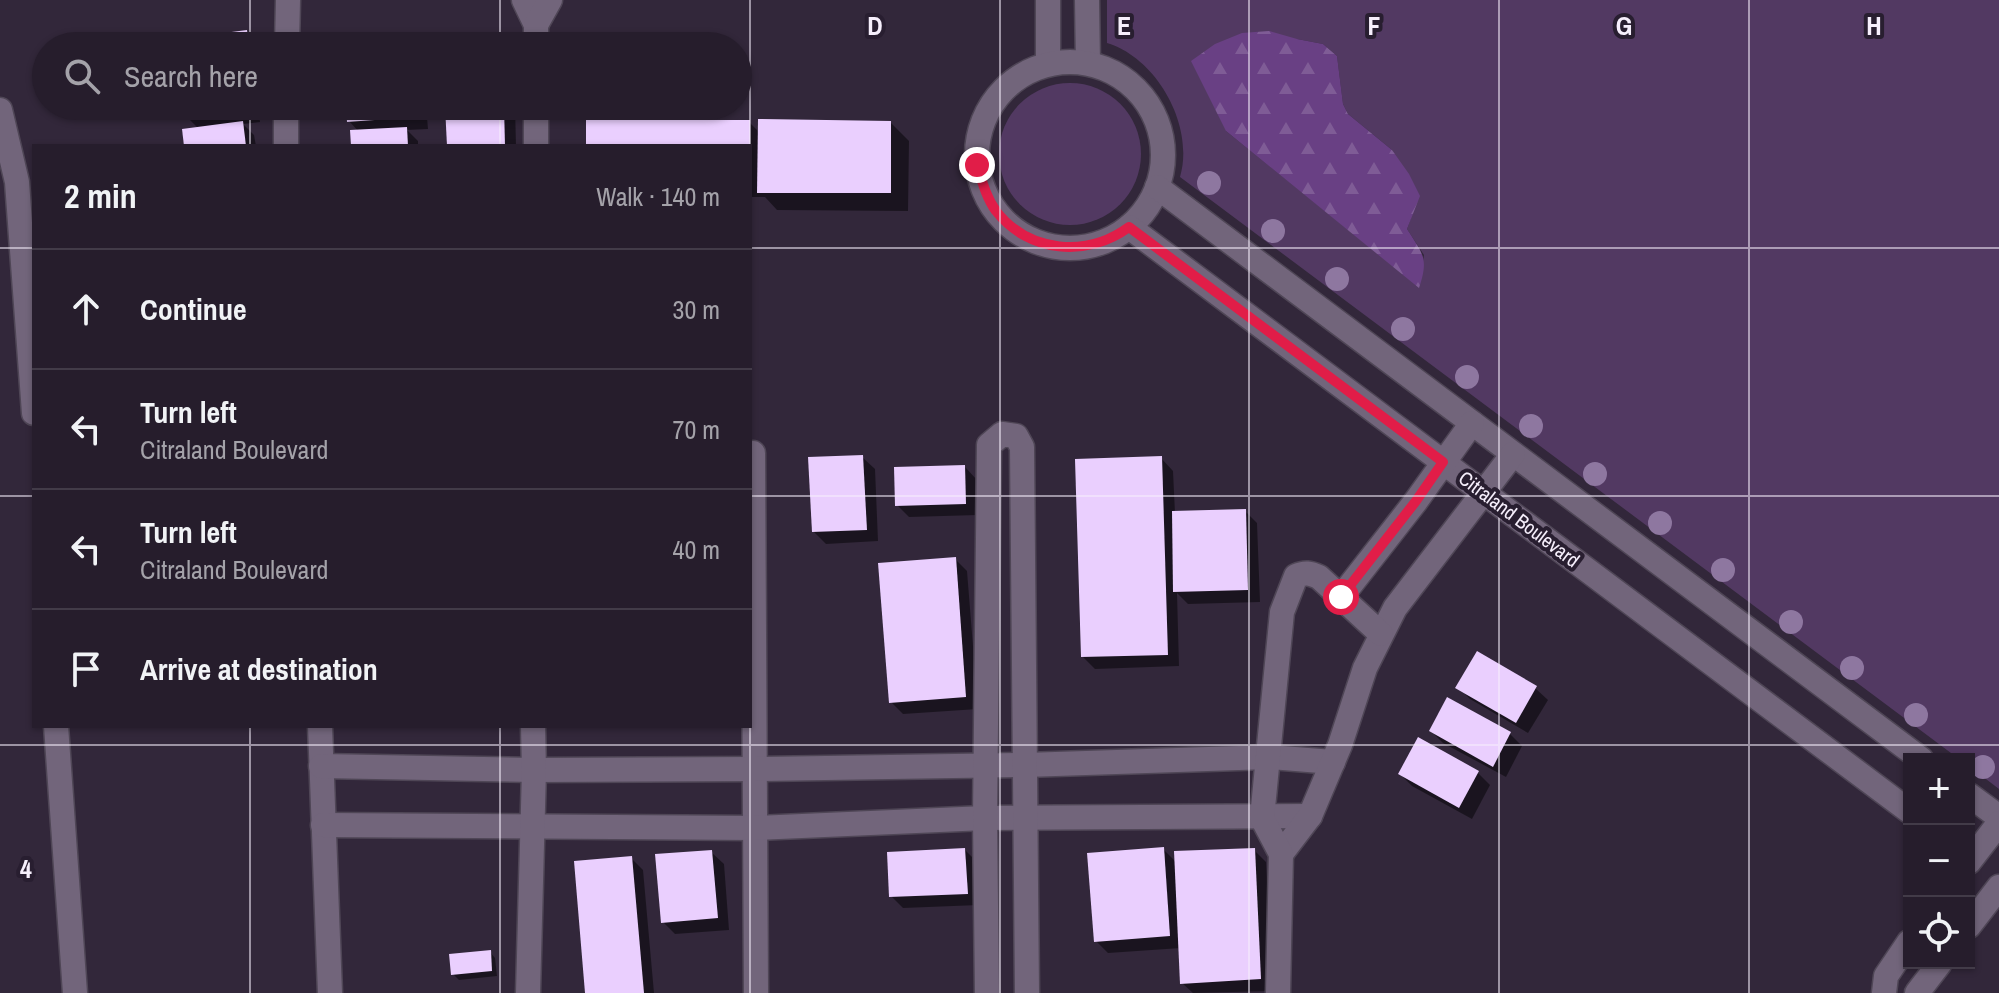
<!DOCTYPE html>
<meta charset="utf-8">
<style>
:root{--surface:#261d2c;--page:#322a38;--text:#f1f3f6;--muted:#a4a2a9;--line:#423b48}
body{margin:0;font-family:"Archivo Narrow",sans-serif;background:var(--page);color:var(--text)}
.controls{position:absolute;right:24px;bottom:24px;display:grid;overflow:hidden;border-radius:0px;box-shadow:0 2px 6px #0004}
.controls button{width:72px;height:72px;display:grid;place-items:center;padding:0;border:0;border-bottom:2px solid var(--line);background:var(--surface);color:var(--text);font:40px sans-serif}
.stop{position:absolute;width:24px;height:24px;margin:-18px;border:6px solid #e11d48;border-radius:50%;background:#fff}
.stop.end{background:#e11d48;border-color:#fff;box-shadow:0 2px 8px #0008}
.list{margin:0;padding:0;list-style:none}
h2{display:flex;justify-content:space-between;align-items:center;height:104px;margin:0;padding:0 32px;font-size:34px}
h2 small{font-size:26px;font-weight:400;color:var(--muted)}
.list li{display:grid;grid-template-columns:52px 1fr auto;gap:24px;align-items:center;box-sizing:border-box;height:120px;padding:0 32px;border-top:2px solid var(--line)}
.list b{display:block;font-size:30px;white-space:nowrap}
.list p{margin:0;font-size:26px;white-space:nowrap;color:var(--muted)}
.list em{font-size:26px;font-style:normal;color:var(--muted)}
.icon{flex:none;width:44px;height:44px;fill:none;stroke:currentColor;stroke-width:2;stroke-linecap:round;stroke-linejoin:round}
.map{position:relative;flex:none;width:1999px;height:993px;overflow:hidden}
.search{position:absolute;background:var(--surface);box-shadow:0 2px 6px #0004;left:32px;top:32px;width:720px;height:88px;display:flex;align-items:center;gap:20px;box-sizing:border-box;padding:0 28px;border-radius:44px;color:var(--muted);font-size:30px}
.panel{position:absolute;background:var(--surface);box-shadow:0 2px 6px #0004;left:32px;top:144px;width:720px;height:584px;border-radius:0px}
.map>svg:first-child{display:block}
</style>
<div class="map">
<svg width="1999" height="993" viewBox="0 0 1999 993">
<defs>
<pattern id="forest-firs" width="22" height="20" patternUnits="userSpaceOnUse" patternTransform="scale(2)"><rect width="22" height="20" fill="#694084"/><path d="M5 1l3.5 6h-7zM16 11l3.5 6h-7z" fill="#7f5c96"/></pattern>
</defs>
<rect width="100%" height="100%" fill="#32273a"/>
<!-- grass -->
<g fill="#523962" fill-rule="evenodd">
<path d="M1107 0H1999V789L1969 766V759H1959L1180 177C1195 126 1157 58 1107 43ZM1297 39 1323 44 1337 56 1343 104 1348 114 1392 150 1411 218 1407 229 1424 255 1419 287 1226 131Z"/>
<circle cx="1070" cy="154" r="71"/>
</g>
<!-- forest -->
<path fill="url(#forest-firs)" d="M1269 31 1297 39 1323 44 1337 56 1343 104 1348 114 1392 150 1409 174 1420 196 1407 229C1423 254 1429 258 1419 288L1226 131 1191 61 1215 44 1242 33Z"/>
<!-- shadow -->
<g fill="#0007">
<path d="M246 32 258 46H180Z"/>
<path d="M186 106H258L260 122 243 124 254 135 256 146H186L199 129 188 118Z"/>
<path d="M348 106H426L428 129 407 130 418 141V146H353L359 132 349 121Z"/>
<path d="M447 106H515L516 146H448Z"/>
<path d="M749 122 760 133 891 123 909 141 908 211 777 210 765 197H750V146H588Z"/>
<path d="M862 457 875 469 878 541 826 544 814 532Z"/>
<path d="M1161 458 1173 471 1175 513 1245 511 1257 523 1260 602 1188 604 1177 593 1179 666 1095 669 1083 657Z"/>
<path d="M965 467 977 480 978 515 909 517 897 505Z"/>
<path d="M955 559 967 571 978 709 903 714 891 702Z"/>
<path d="M1458 687 1535 688 1548 700 1528 733 1470 699Z"/>
<path d="M1448 699 1510 734 1522 746 1506 777 1443 743 1431 731Z"/>
<path d="M673 726H730L674 728Z"/>
<path d="M1419 740 1478 773 1490 785 1472 819 1412 786 1400 774Z"/>
<path d="M1163 849 1177 863 1254 850 1266 862 1272 991 1193 993 1182 983 1181 948 1108 953 1096 941Z"/>
<path d="M965 850 977 862 979 905 903 908 891 896Z"/>
<path d="M711 852 724 864 729 930 675 934 663 922Z"/>
<path d="M631 858 643 870 654 993H587Z"/>
<path d="M490 952 495 958 497 976 459 980 453 974Z"/>
</g>
<!-- building -->
<g fill="#eacffe">
<path d="M247 30 249 46H178L177 39Z"/>
<path d="M502 38V46H444L443 40Z"/>
<path d="M184 106H249V110L186 119Z"/>
<path d="M346 106H416V117L347 122Z"/>
<path d="M445 106H504L505 146H447Z"/>
<path d="M758 119 891 121V193H757Z"/>
<rect x="586" y="120" width="164" height="26"/>
<path d="M243 121 246 146H184L182 129Z"/>
<path d="M407 127 408 146H351L350 130Z"/>
<path d="M863 455 867 530 812 532 808 457Z"/>
<path d="M1162 456 1168 655 1081 657 1075 459Z"/>
<path d="M965 465 966 504 895 506 894 467Z"/>
<path d="M1246 509 1248 590 1173 592 1172 511Z"/>
<path d="M956 557 966 697 889 703 878 563Z"/>
<path d="M1477 651 1537 686 1516 723 1455 688Z"/>
<path d="M1447 697 1511 732 1493 767 1429 731Z"/>
<path d="M1418 737 1479 771 1459 808 1398 774Z"/>
<path d="M1164 847 1170 936 1094 942 1087 853Z"/>
<path d="M965 848 968 894 889 897 887 852Z"/>
<path d="M1255 848 1261 979 1180 984 1174 851Z"/>
<path d="M712 850 718 918 661 923 655 854Z"/>
<path d="M632 856 644 993H585L574 861Z"/>
<path d="M491 950 492 971 451 975 449 954Z"/>
</g>
<g fill="none" stroke-linecap="round" stroke-linejoin="round">
<!-- street casing -->
<g stroke="#4f4656" stroke-width="27">
<g id="street">
<path d="M524 0 536 25V46"/>
<path d="M1048 0V64"/>
<path d="M1087 0 1088 63"/>
<path d="M536 25 550 0"/>
<path d="M287 46 288 0"/>
<circle cx="1070" cy="155" r="93"/>
<path d="M536 106V146"/>
<path d="M0 110 17 182 34 413"/>
<path d="M286 146V106"/>
<path d="M1157 187 1921 759"/>
<path d="M1129 227 1909 811"/>
<path d="M753 453 756 993"/>
<path d="M1341 597 1416 501 1472 423"/>
<path d="M56 726 75 993"/>
<path d="M320 726 330 993"/>
<path d="M321 766 534 770 754 769 1025 765 1269 757 1333 762"/>
<path d="M1969 795 1999 817"/>
<path d="M323 825 754 828 985 818 1310 816"/>
<path d="M1281 854 1310 816 1340 745 1365 668 1395 608 1513 454"/>
<path d="M1969 862 1999 823"/>
<path d="M1969 926 1999 887"/>
<path d="M528 993 534 770 533 726"/>
<path d="M987 993 985 818 989 445 1002 434 1016 436 1022 447 1027 993"/>
<path d="M1278 993 1281 854 1262 818 1282 612 1296 576C1305 572 1310 573 1319 577L1381 634"/>
<path d="M1884 993 1886 976 1909 942"/>
<path d="M1917 993 1940 963"/>
</g>
</g>
<!-- street -->
<use href="#street" stroke="#72657b" stroke-width="24"/>
</g>
<!-- trees -->
<g fill="#8e77a0">
<circle cx="1209" cy="183" r="12"/>
<circle cx="1273" cy="231" r="12"/>
<circle cx="1337" cy="279" r="12"/>
<circle cx="1403" cy="329" r="12"/>
<circle cx="1467" cy="377" r="12"/>
<circle cx="1531" cy="426" r="12"/>
<circle cx="1595" cy="474" r="12"/>
<circle cx="1660" cy="523" r="12"/>
<circle cx="1723" cy="570" r="12"/>
<circle cx="1791" cy="622" r="12"/>
<circle cx="1852" cy="668" r="12"/>
<circle cx="1916" cy="715" r="12"/>
<circle cx="1983" cy="767" r="12"/>
</g>
<g fill="none" stroke-linecap="round" stroke-linejoin="round">
<!-- route -->
<path stroke="#e11d48" stroke-width="10" d="M977 165C982 181 986 197 996 211 1029 253 1087 258 1129 227L1443 462 1416 501 1341 597"/>
</g>
<!-- grid -->
<path fill="none" stroke="#f6effc" stroke-width="2" stroke-opacity="0.55" d="M250 0V46M500 0V46M750 0V146M1000 0V993M1249 0V993M1499 0V993M1749 0V993M250 106V146M500 106V146M0 248H34M750 248H1999M0 496H34M750 496H1999M250 726V993M500 726V993M750 726V993M0 745H1999"/>
<g text-anchor="middle" stroke-width="8" stroke-linejoin="round" paint-order="stroke">
<!-- street labels -->
<g font-size="20" fill="#f6effc" stroke="#281e30">
<text transform="translate(1519 519) rotate(37)" y="7">Citraland Boulevard</text>
</g>
</g>
<g font-size="26" text-anchor="middle" font-weight="bold" fill="#f6effc" stroke="#281e30" stroke-width="8" stroke-linejoin="round" paint-order="stroke">
<text x="875" y="35">D</text>
<text x="1124" y="35">E</text>
<text x="1374" y="35">F</text>
<text x="1624" y="35">G</text>
<text x="1874" y="35">H</text>
<text x="26" y="878">4</text>
</g>
</svg>
<div class="controls">
<button>+</button>
<button>−</button>
<button><svg class="icon" aria-label="locate" viewBox="0 0 24 24"><circle cx="12" cy="12" r="6"/><path d="M12 2v4M12 18v4M2 12h4M18 12h4"/></svg></button>
</div>
<div class="stop" style="left:1341px;top:597px"></div>
<div class="stop end" style="left:977px;top:165px"></div>
<div class="search"><svg class="icon" aria-label="search" viewBox="0 0 24 24"><circle cx="10" cy="10" r="6"/><path d="M15 15l6 6"/></svg>Search here</div>
<section class="panel">
<h2>2 min<small>Walk · 140 m</small></h2>
<ul class="list">
<li><svg class="icon" aria-label="ahead" viewBox="0 0 24 24"><path d="M12 20V5M6 11l6-6 6 6"/></svg><div><b>Continue</b></div><em>30 m</em></li>
<li><svg class="icon" aria-label="left" viewBox="0 0 24 24"><path d="M17 20v-9H6M10 6l-5 5 5 5"/></svg><div><b>Turn left</b><p>Citraland Boulevard</p></div><em>70 m</em></li>
<li><svg class="icon" aria-label="left" viewBox="0 0 24 24"><path d="M17 20v-9H6M10 6l-5 5 5 5"/></svg><div><b>Turn left</b><p>Citraland Boulevard</p></div><em>40 m</em></li>
<li><svg class="icon" aria-label="arrive" viewBox="0 0 24 24"><path d="M6 21V4h12l-3 4 3 4H6"/></svg><div><b>Arrive at destination</b></div></li>
</ul>
</section>
</div>
